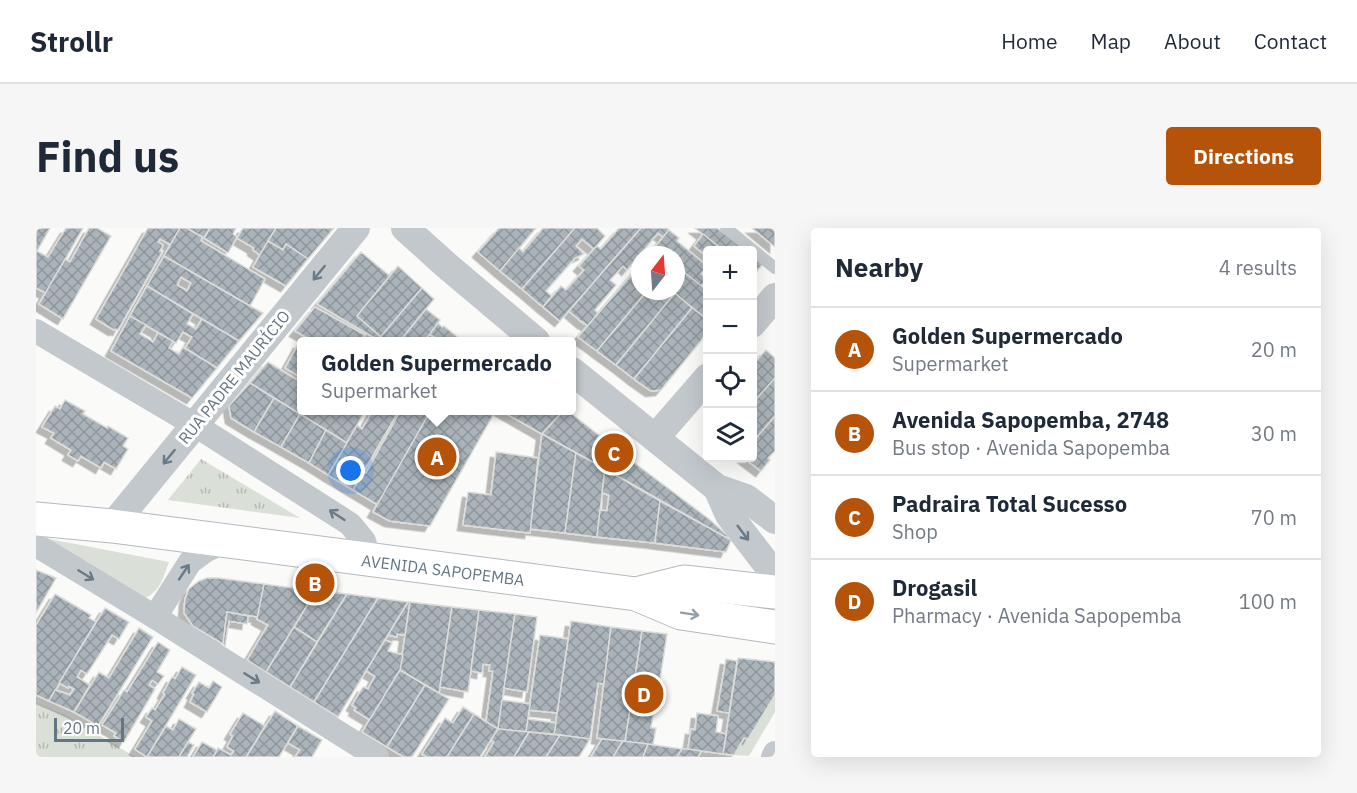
<!DOCTYPE html>
<meta charset="utf-8">
<style>
:root{--surface:#fff;--page:#f6f6f7;--text:#1f2937;--muted:#747a83;--line:#e0e1e3;--accent:#b45309}
body{margin:0;font-family:"IBM Plex Sans",sans-serif;background:var(--page);color:var(--text)}
.controls{position:absolute;right:18px;top:18px;display:grid;overflow:hidden;border-radius:6px;box-shadow:0 6px 24px #0002}
.controls button{width:54px;height:54px;display:grid;place-items:center;padding:0;border:0;border-bottom:2px solid var(--line);background:var(--surface);color:var(--text);font:30px sans-serif}
.compass{position:absolute;left:595px;top:18px;width:54px;height:54px;border-radius:50%;background:var(--surface);box-shadow:0 6px 24px #0002;rotate:17deg}
.scale{position:absolute;left:18px;bottom:15px;width:70px;box-sizing:border-box;padding-left:6px;border:3px solid #657683;border-top:0;font-size:16px;line-height:21px;white-space:nowrap;color:#657683;-webkit-text-stroke:4px #fff;paint-order:stroke}
.you{position:absolute;left:315px;top:243px;width:21px;height:21px;margin:-15px;border:4px solid #fff;border-radius:50%;background:#1a73e8;box-shadow:0 0 0 9px #1a73e833}
.badge{display:grid;place-items:center;width:39px;height:39px;border-radius:50%;background:var(--accent);color:#fff;font-size:20px;font-weight:700}
.pin{position:absolute;translate:-50% -50%;border:3px solid #fff;box-shadow:0 2px 6px #0006}
.popup{position:absolute;left:261px;top:109px;width:279px;height:78px;box-sizing:border-box;display:grid;place-content:center;border-radius:6px;background:var(--surface);filter:drop-shadow(0 2px 4px #0005);font-size:20px;white-space:nowrap;color:var(--muted)}
.popup b{font-size:22px;color:var(--text)}
.popup::after{content:'';position:absolute;left:50%;top:100%;margin-left:-12px;border:12px solid transparent;border-top-color:var(--surface)}
.list{margin:0;padding:0;list-style:none}
h2{display:flex;justify-content:space-between;align-items:center;height:78px;margin:0;padding:0 24px;font-size:26px}
h2 small{font-size:20px;font-weight:400;color:var(--muted)}
.list li{display:grid;grid-template-columns:39px 1fr auto;gap:18px;align-items:center;box-sizing:border-box;height:84px;padding:0 24px;border-top:2px solid var(--line)}
.list b{display:block;font-size:22px;white-space:nowrap}
.list p{margin:0;font-size:20px;white-space:nowrap;color:var(--muted)}
.list em{font-size:20px;font-style:normal;color:var(--muted)}
.icon{flex:none;width:33px;height:33px;fill:none;stroke:currentColor;stroke-width:2;stroke-linecap:round;stroke-linejoin:round}
.map{position:relative;flex:none;width:739px;height:529px;overflow:hidden;border-radius:6px}
header{display:flex;align-items:center;gap:36px;box-sizing:border-box;height:84px;padding:0 30px;background:var(--surface);border-bottom:2px solid var(--line)}
header strong{font-size:28px}
nav{display:flex;gap:33px;margin-inline-start:auto;font-size:21px}
.intro{display:flex;align-items:center;justify-content:space-between;box-sizing:border-box;height:144px;padding:0 36px}
h1{margin:0;font-size:42px}
.button{padding:15px 27px;border-radius:6px;background:var(--accent);color:#fff;font-size:21px;font-weight:700}
main{display:flex;gap:36px;padding:0 36px}
aside{flex:1;background:var(--surface);border-radius:6px;box-shadow:0 6px 24px #0002}
.map>svg:first-child{display:block}
</style>
<header>
<strong>Strollr</strong>
<nav><a>Home</a><a>Map</a><a>About</a><a>Contact</a></nav>
</header>
<div class="intro"><h1>Find us</h1><a class="button">Directions</a></div>
<main>
<div class="map">
<svg width="739" height="529" viewBox="0 0 739 529">
<defs>
<pattern id="park-tufts" width="24" height="20" patternUnits="userSpaceOnUse" patternTransform="scale(1.5)"><rect width="24" height="20" fill="#dadfd7"/><path d="M3 7l-1-3M5 7V3M7 7l1-3M15 17l-1-3M17 17v-4M19 17l1-3" fill="none" stroke="#b4b9b4"/></pattern>
<pattern id="building-cross-hatch" width="8" height="8" patternUnits="userSpaceOnUse" patternTransform="scale(1.5)"><rect width="8" height="8" fill="#aab3b9"/><path d="M0 0l8 8M0 8l8-8" fill="none" stroke="#8e969c"/></pattern>
<filter id="shadow"><feDropShadow dx="-5.5" dy="5.5" stdDeviation="0" flood-color="#0004"/></filter>
</defs>
<rect width="100%" height="100%" fill="#fafaf8"/>
<!-- green -->
<g fill="#dadfd7">
<path d="M8 310 133 334C126 352 125 363 106 372Z"/>
<path d="M739 467V484L713 528 698 527 708 510H712Z"/>
</g>
<!-- park -->
<g fill="url(#park-tufts)">
<path d="M165 231 264 290 132 272Z"/>
<path d="M0 475 31 488 99 529H0Z"/>
</g>
<!-- building -->
<g fill="url(#building-cross-hatch)" stroke="#dcdcda" stroke-width="1.5" fill-rule="evenodd" filter="url(#shadow)">
<path d="M0 0H14L0 25Z"/>
<path d="M30 0H47L10 65 0 60V25L1 23 12 29Z"/>
<path d="M53 0H61L75 8 27 91 3 76 29 31 34 34Z"/>
<path d="M112 0H144L135 17 124 11 122 14 127 17 124 23 126 24 82 102 79 101 78 102 60 91Z"/>
<path d="M144 0H151L166 9 165 13 229 51 214 78 128 28Z"/>
<path d="M151 0H174L168 10Z"/>
<path d="M174 0H200L197 6 201 9 192 25 168 10Z"/>
<path d="M207 0H240L224 27 217 22 218 20 201 10Z"/>
<path d="M240 0H298L272 31 250 16 247 22 232 13Z"/>
<path d="M463 0H500L464 43 442 24Z"/>
<path d="M507 0H539L486 61 464 43 483 20 487 24Z"/>
<path d="M539 0H561L569 8 558 21 546 11 540 18 548 26 539 30 510 63 516 68 507 79 486 61Z"/>
<path d="M583 0H605L524 93 507 79 525 58 530 62 548 42 543 38 558 21 561 18 565 21Z"/>
<path d="M605 0H631L633 2 627 9 622 5 591 42 587 38 574 52 580 57 559 82 562 85 552 98 547 94V95L533 83Z"/>
<path d="M659 0H681L712 22H687Z"/>
<path d="M716 0H739V19Z"/>
<path d="M633 2 643 10 641 13 671 38 665 46 671 51 665 58 640 38V27H627L618 20Z"/>
<path d="M667 6 687 22H672V29L658 18Z"/>
<path d="M232 13 247 22 250 16 272 31 250 58 217 39Z"/>
<path d="M325 24 354 48 321 88 345 109 342 112 281 76Z"/>
<path d="M716 27 727 36 717 48 716 47Z"/>
<path d="M128 28 214 78 227 85 203 113 111 58ZM145 49 155 55 151 63 141 57Z"/>
<path d="M604 37V63H611L561 123 542 109Z"/>
<path d="M362 38 386 60 345 109 321 88Z"/>
<path d="M640 38 672 63V92L636 63H640Z"/>
<path d="M111 58 157 86 151 96 160 101 166 91 203 113 181 140 149 120 156 109 147 104 140 115 94 88Z"/>
<path d="M386 60 398 71 364 113H341Z"/>
<path d="M611 63H636L639 65 580 137 561 123Z"/>
<path d="M639 65 656 80 598 151 580 137Z"/>
<path d="M279 79 329 107 327 110 332 113H277L259 103Z"/>
<path d="M656 80 672 92V104L625 162 615 163 598 151Z"/>
<path d="M390 81 404 92 394 106 387 113H364Z"/>
<path d="M94 88 110 97 104 106 117 114 122 105 137 113 133 120 143 126 147 119 181 140 156 170 75 123Z"/>
<path d="M402 95 406 99 408 98 426 113H394L398 109 394 106Z"/>
<path d="M263 115 266 116V150L249 140Z"/>
<path d="M730 122 739 130V150L716 176V138Z"/>
<path d="M232 134 266 155V182H321L327 186 311 215 214 155Z"/>
<path d="M739 150V188L716 215V176Z"/>
<path d="M214 155 238 170 218 204 195 190 193 178Z"/>
<path d="M238 170 264 186 245 219 218 204Z"/>
<path d="M29 172 49 183 47 186 71 200 72 198 92 210 87 218 92 221 80 241 68 234 65 240 45 228 42 233 32 227 35 222 15 210 18 205 6 199 19 178 24 181Z"/>
<path d="M337 182H363L317 262 292 247 321 197 326 201Z"/>
<path d="M365 182H395L342 277 317 262 327 244 330 245Z"/>
<path d="M395 182H460L394 298 354 293 337 284Z"/>
<path d="M464 182H528L506 206Z"/>
<path d="M528 182H531L584 224 573 243 506 206Z"/>
<path d="M264 186 290 202 273 235 245 219Z"/>
<path d="M739 188V223L732 230 734 232 725 243 708 230H716V215Z"/>
<path d="M290 202 311 215 292 247 273 235Z"/>
<path d="M506 206 540 225 529 305 494 301Z"/>
<path d="M460 224 502 230 494 305 427 297 432 264 455 267Z"/>
<path d="M584 224 673 291 692 308 691 310 573 243Z"/>
<path d="M540 225 569 241 561 309 529 305Z"/>
<path d="M569 241 624 273 619 315 561 309 564 282 571 283 573 267 566 265Z"/>
<path d="M624 273 695 312 690 324 619 315Z"/>
<path d="M0 342 20 350 0 385Z"/>
<path d="M171 350H182L228 356 222 389 191 384 187 416 157 398 148 385 149 371 153 361 163 353Z"/>
<path d="M228 356 280 363 230 444 211 432 232 397 221 391Z"/>
<path d="M280 363 311 366 281 414 258 399Z"/>
<path d="M19 366 55 387 53 390 60 394 13 473 0 467V397Z"/>
<path d="M311 366 342 370 278 474 254 459Z"/>
<path d="M342 370 372 374 302 489 278 474Z"/>
<path d="M372 374H374L369 407 361 406V409L352 407Z"/>
<path d="M374 374 416 379 403 465 364 442Z"/>
<path d="M416 379 443 382 432 464 404 459Z"/>
<path d="M69 380 93 394 83 411 76 407 51 446 45 442 41 449 54 457 38 484 13 473 19 462 34 467 38 461 33 458 32 460 23 455Z"/>
<path d="M443 382 479 386 462 501 450 494 457 443H453L454 437 447 436 446 445 435 443Z"/>
<path d="M191 384 212 388 211 396 193 393 189 418 187 416Z"/>
<path d="M479 386 501 389 491 464 468 460Z"/>
<path d="M535 393 575 399 568 456 562 455 554 511 518 506Z"/>
<path d="M258 399 281 414 254 459 230 444Z"/>
<path d="M575 399 606 403 589 514 561 510Z"/>
<path d="M103 400 117 409 62 498 38 484 63 444 73 450Z"/>
<path d="M606 403 631 406 624 452 622 451 617 480 612 479 610 486 617 488 615 500H620L617 517 589 514Z"/>
<path d="M504 407 532 411 521 485 493 482Z"/>
<path d="M349 412 356 415 352 423 367 427 364 442 334 492 318 482 320 480 316 477 327 459 332 461 339 448 330 443Z"/>
<path d="M122 414 134 422 121 444 128 448 122 456 116 452 113 457 119 461 88 514 78 508 80 505 66 497 88 462 91 464Z"/>
<path d="M702 430 739 434V467L712 511 708 510 698 527 687 526Z"/>
<path d="M690 431 701 433 693 485 681 483Z"/>
<path d="M146 439 160 447 111 529 99 521 116 493 110 489 116 480 119 482 129 466 127 465 136 449 139 451Z"/>
<path d="M364 442 389 457 351 519 326 504Z"/>
<path d="M177 453 186 459 171 484 154 474 158 466 156 465 163 454 173 460Z"/>
<path d="M389 457 413 471 376 529H368L351 519Z"/>
<path d="M466 472 494 476 490 504 462 501Z"/>
<path d="M427 479 438 486 411 529H391L386 526 409 490 417 495Z"/>
<path d="M239 483 262 498 243 529H210Z"/>
<path d="M207 485 229 498 210 529H177L182 520 195 527 198 523 191 519 197 508 194 506Z"/>
<path d="M661 485 682 488 680 504 690 506 687 526 652 521 655 501 659 502Z"/>
<path d="M438 486 462 501 444 529H411Z"/>
<path d="M143 491 160 501 143 529H111L130 498 137 502Z"/>
<path d="M492 491 520 495 518 506 490 504Z"/>
<path d="M262 498 286 512 276 529H259L264 522 252 515Z"/>
<path d="M462 501 493 504 478 529H449L458 514 455 512Z"/>
<path d="M493 504 521 507H524L510 529H478Z"/>
<path d="M524 507 554 511 543 529H510Z"/>
<path d="M566 511 587 513 577 529H555Z"/>
<path d="M587 513 612 516 607 529H577Z"/>
<path d="M152 514 158 517 151 529H143Z"/>
<path d="M166 514 181 522 177 529H157Z"/>
<path d="M612 516 632 519 646 521 641 529H607Z"/>
<path d="M646 521H652L665 523 662 529H641Z"/>
</g>
<g fill="none" stroke-linecap="round" stroke-linejoin="round">
<!-- secondary casing -->
<g stroke="#b3babf" stroke-width="35">
<g id="secondary">
<path d="M0 291 76 298 600 366 645 385 739 399"/>
<path d="M600 366 648 354 739 364"/>
</g>
</g>
<!-- service -->
<path stroke="#c3c8cc" stroke-width="12" d="M690 0 739 40"/>
<!-- minor -->
<g stroke="#c3c8cc" stroke-width="24">
<path d="M0 103 159 197 314 296 328 313 334 333"/>
<path d="M0 317 119 389 341 529"/>
<path d="M119 389 154 334 169 323 190 313"/>
<path d="M737 529 739 525"/>
</g>
<!-- tertiary -->
<g stroke="#c3c8cc" stroke-width="28">
<path d="M369 0 410 37 500 113"/>
<path d="M716 96 739 69"/>
<path d="M536 143 681 260 710 270 739 292"/>
<path d="M619 210 672 149"/>
<path d="M681 260 693 287 739 347"/>
<path d="M76 298 320 0"/>
</g>
<!-- secondary -->
<use href="#secondary" stroke="#fff" stroke-width="33"/>
</g>
<!-- one-way arrows -->
<defs><path id="oneway-shaft" d="M-6 0H5M1.5-3L5.5 0L1.5 3" fill="none" stroke-width="1.6" stroke-linecap="round" stroke-linejoin="round" transform="scale(1.5)"/></defs>
<g stroke="#6a7a87">
<use href="#oneway-shaft" transform="translate(283 45) rotate(129)"/>
<use href="#oneway-shaft" transform="translate(133 229) rotate(129)"/>
<use href="#oneway-shaft" transform="translate(301 287) rotate(-147)"/>
<use href="#oneway-shaft" transform="translate(707 305) rotate(53)"/>
<use href="#oneway-shaft" transform="translate(148 344) rotate(-56)"/>
<use href="#oneway-shaft" transform="translate(50 347) rotate(32)"/>
<use href="#oneway-shaft" transform="translate(216 450) rotate(32)"/>
</g>
<use stroke="#939fa8" href="#oneway-shaft" transform="translate(654 386) rotate(9)"/>
<g text-anchor="middle" stroke-width="6" stroke-linejoin="round" paint-order="stroke">
<!-- street labels -->
<g font-size="16" fill="#657683" stroke="#fff">
<text transform="translate(198 149) rotate(-51)" y="6">RUA PADRE MAURÍCIO</text>
<text transform="translate(407 342) rotate(7)" y="6">AVENIDA SAPOPEMBA</text>
</g>
</g>
</svg>
<div class="controls">
<button>+</button>
<button>−</button>
<button><svg class="icon" aria-label="locate" viewBox="0 0 24 24"><circle cx="12" cy="12" r="6"/><path d="M12 2v4M12 18v4M2 12h4M18 12h4"/></svg></button>
<button><svg class="icon" aria-label="layers" viewBox="0 0 24 24"><path d="M12 4l9 5-9 5-9-5zM3 14l9 5 9-5"/></svg></button>
</div>
<svg class="compass" viewBox="-18 -18 36 36"><path d="M0-13l5 13h-10z" fill="#e53935"/><path d="M0 13l5-13h-10z" fill="#747a83"/></svg>
<div class="scale">20 m</div>
<div class="you"></div>
<div class="pin badge" style="left:401px;top:229px">A</div>
<div class="popup"><b>Golden Supermercado</b>Supermarket</div>
<div class="pin badge" style="left:279px;top:355px">B</div>
<div class="pin badge" style="left:578px;top:225px">C</div>
<div class="pin badge" style="left:608px;top:466px">D</div>
</div>
<aside>
<h2>Nearby<small>4 results</small></h2>
<ul class="list">
<li><span class="badge">A</span><div><b>Golden Supermercado</b><p>Supermarket</p></div><em>20 m</em></li>
<li><span class="badge">B</span><div><b>Avenida Sapopemba, 2748</b><p>Bus stop · Avenida Sapopemba</p></div><em>30 m</em></li>
<li><span class="badge">C</span><div><b>Padraira Total Sucesso</b><p>Shop</p></div><em>70 m</em></li>
<li><span class="badge">D</span><div><b>Drogasil</b><p>Pharmacy · Avenida Sapopemba</p></div><em>100 m</em></li>
</ul>
</aside>
</main>
